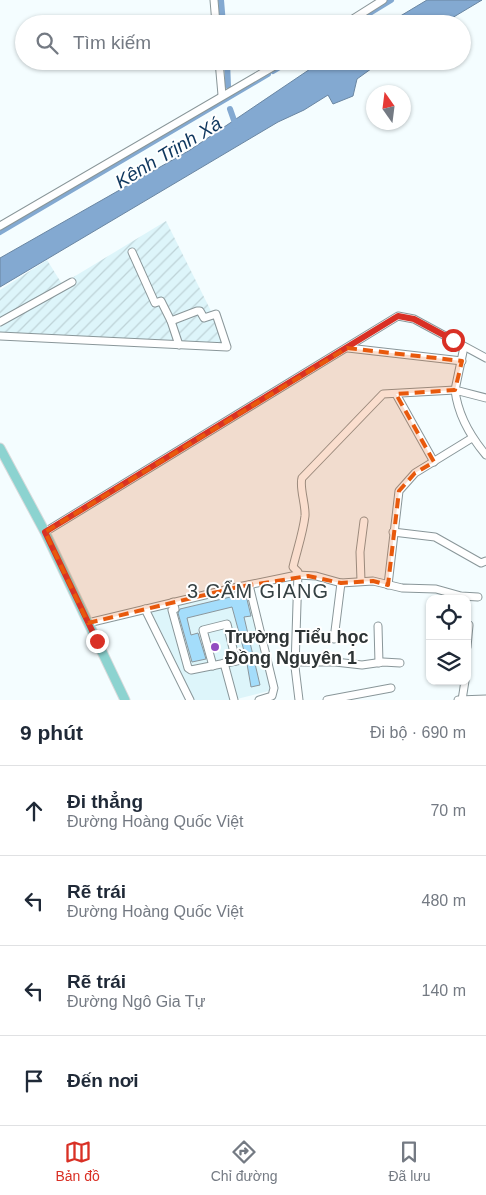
<!DOCTYPE html>
<html lang="vi">
<meta charset="utf-8">
<style>
:root{--surface:#fff;--page:#f2f2f3;--text:#1f2937;--muted:#747a83;--line:#e0e1e3;--accent:#d93025}
body{margin:0;font-family:Arial,sans-serif;background:var(--page);color:var(--text)}
.controls{position:absolute;right:15px;bottom:15px;display:grid;overflow:hidden;border-radius:10px;box-shadow:0 1px 4px #0004}
.controls button{width:45px;height:45px;display:grid;place-items:center;padding:0;border:0;border-bottom:1px solid var(--line);background:var(--surface);color:var(--text);font:25px sans-serif}
.compass{position:absolute;left:366px;top:85px;width:45px;height:45px;border-radius:50%;background:var(--surface);box-shadow:0 1px 4px #0004;rotate:346deg}
.stop{position:absolute;width:15px;height:15px;margin:-11px;border:4px solid #d93025;border-radius:50%;background:#fff}
.stop.end{background:#d93025;border-color:#fff;box-shadow:0 1px 5px #0008}
.list{margin:0;padding:0;list-style:none}
h2{display:flex;justify-content:space-between;align-items:center;height:65px;margin:0;padding:0 20px;font-size:21px}
h2 small{font-size:16px;font-weight:400;color:var(--muted)}
.list li{display:grid;grid-template-columns:32px 1fr auto;gap:15px;align-items:center;box-sizing:border-box;height:90px;padding:0 20px;border-top:1px solid var(--line)}
.list b{display:block;font-size:19px;white-space:nowrap}
.list p{margin:0;font-size:16px;white-space:nowrap;color:var(--muted)}
.list em{font-size:16px;font-style:normal;color:var(--muted)}
.icon{flex:none;width:28px;height:28px;fill:none;stroke:currentColor;stroke-width:2;stroke-linecap:round;stroke-linejoin:round}
.map{position:relative;flex:none;width:486px;height:700px;overflow:hidden}
.search{position:absolute;background:var(--surface);box-shadow:0 1px 4px #0004;left:15px;right:15px;top:15px;height:55px;display:flex;align-items:center;gap:12px;box-sizing:border-box;padding:0 18px;border-radius:28px;color:var(--muted);font-size:19px}
.sheet{height:425px;background:var(--surface)}
nav{display:flex;justify-content:space-around;align-items:center;box-sizing:border-box;height:70px;border-top:1px solid var(--line);background:var(--surface);font-size:14px;color:var(--muted)}
nav a{display:grid;justify-items:center;gap:2px}
nav .on{color:var(--accent)}
.map>svg:first-child{display:block}
</style>
<div class="map">
<svg width="486" height="700" viewBox="0 0 486 700">
<defs>
<pattern id="industrial-furrows" width="10" height="10" patternUnits="userSpaceOnUse" patternTransform="scale(1.25)"><rect width="10" height="10" fill="#ddf5fa"/><path d="M-1 1l2-2M0 10L10 0M9 11l2-2" fill="none" stroke="#bed3d7"/></pattern>
</defs>
<rect width="100%" height="100%" fill="#f4fdff"/>
<!-- built -->
<path fill="#ddf5fa" d="M248 588 272 684 269 691 233 700H194L148 610Z"/>
<!-- industrial -->
<path fill="url(#industrial-furrows)" d="M166 221 227 343 0 333V290L47 260 62 284Z"/>
<!-- water -->
<g fill="#83a9d1" stroke="#6a86a2">
<path d="M427 0H482L442 24H387Z"/>
<path d="M322 61H382L357 79 353 96 333 104 328 95 304 110 278 122 0 287V258L190 150Z"/>
</g>
<g fill="none" stroke-linecap="round" stroke-linejoin="round">
<!-- canal -->
<g stroke="#83a9d1" stroke-width="6">
<path d="M221 0 223 24"/>
<path d="M355 22 391 0"/>
<path d="M227 61 228 86"/>
<path d="M273 71 290 61"/>
<path d="M230 109 236 126"/>
<path d="M0 232 268 74"/>
</g>
</g>
<!-- building -->
<path fill="#a4ddfb" stroke="#8b979d" d="M245 591 251 616 244 617 260 685 251 687 246 658 232 607 187 618 191 635 198 633 206 659 192 662 178 613 180 609 243 594Z"/>
<g fill="none" stroke-linecap="round" stroke-linejoin="round">
<!-- minor casing -->
<g stroke="#899699" stroke-width="9">
<g id="minor">
<path d="M214 0 216 24"/>
<path d="M345 24 383 0"/>
<path d="M219 61 222 95"/>
<path d="M0 226 283 61"/>
<path d="M132 252 155 303 161 301 171 321 179 345"/>
<path d="M0 322 72 282"/>
<path d="M0 336 227 347 216 314 204 318 200 311H197L171 321"/>
<path d="M348 348 462 361"/>
<path d="M396 394 434 462"/>
<path d="M486 398 455 390C458 416 470 436 486 455"/>
<path d="M45 532 398 316 414 319 486 358"/>
<path d="M393 532 435 537 481 563 486 561"/>
<path d="M361 581 360 552 364 521"/>
<path d="M249 585 274 688 272 696 259 700"/>
<path d="M388 585 399 491 415 473 472 438"/>
<path d="M173 602 175 609 172 610 188 668 191 670 241 660"/>
<path d="M145 609 190 700"/>
<path d="M88 623 238 587 297 575 316 576 341 583 373 581 402 588 436 589 461 596 478 597"/>
<path d="M378 626 379 663"/>
<path d="M334 639 341 583"/>
<path d="M467 647 469 625"/>
<path d="M295 662H335L362 665 383 662 400 663"/>
<path d="M224 663 234 700"/>
<path d="M213 666 203 630 227 624 236 661"/>
<path d="M299 700 295 667 298 572 293 567C297 550 303 533 305 516 306 505 299 487 302 478L383 394 455 390 464 347"/>
<path d="M327 700 391 688"/>
<path d="M458 700 486 699"/>
<path d="M462 700 465 681"/>
</g>
</g>
<!-- major casing -->
<g stroke="#d9dadb" stroke-width="11">
<path id="major" d="M0 448 45 532 125 700"/>
</g>
<!-- minor -->
<use href="#minor" stroke="#fff" stroke-width="7"/>
<!-- major -->
<use href="#major" stroke="#8cd3d0" stroke-width="9"/>
</g>
<g fill="none" stroke-linecap="round" stroke-linejoin="round">
<!-- route -->
<path stroke="#d93025" stroke-width="6" d="M97 641 45 532 398 316 414 319 453 340"/>
</g>
<!-- marked area -->
<path fill="#e8590c" fill-opacity="0.2" stroke="#e8590c" stroke-width="4" stroke-dasharray="10 6" stroke-linejoin="round" d="M347 348 462 361 455 390 396 394 434 462 415 473 399 491 388 585 373 581 341 583 308 576 238 587 88 623 45 532Z"/>
<!-- markers -->
<circle fill="#924cc0" stroke="#fff" stroke-width="2" cx="215" cy="647" r="5"/>
<g text-anchor="middle" stroke-width="4" stroke-linejoin="round" paint-order="stroke">
<!-- poi labels -->
<g font-size="18" font-weight="bold" fill="#2e3435" stroke="#fff" text-anchor="start">
<text x="225" y="643">Trường Tiểu học<tspan x="225" dy="21">Đồng Nguyên 1</tspan></text>
</g>
<!-- water labels -->
<g font-size="19" font-style="italic" fill="#0e375e" stroke="#fff">
<text transform="translate(168 152) rotate(-31)" y="7">Kênh Trịnh Xá</text>
</g>
<!-- quarter labels -->
<g font-size="20" letter-spacing="1" fill="#364244" stroke="#fff">
<text x="258" y="598">3 CẨM GIANG</text>
</g>
</g>
</svg>
<div class="controls">
<button><svg class="icon" aria-label="locate" viewBox="0 0 24 24"><circle cx="12" cy="12" r="6"/><path d="M12 2v4M12 18v4M2 12h4M18 12h4"/></svg></button>
<button><svg class="icon" aria-label="layers" viewBox="0 0 24 24"><path d="M12 4l9 5-9 5-9-5zM3 14l9 5 9-5"/></svg></button>
</div>
<svg class="compass" viewBox="-18 -18 36 36"><path d="M0-13l5 13h-10z" fill="#e53935"/><path d="M0 13l5-13h-10z" fill="#747a83"/></svg>
<div class="stop" style="left:453px;top:340px"></div>
<div class="stop end" style="left:97px;top:641px"></div>
<div class="search"><svg class="icon" aria-label="search" viewBox="0 0 24 24"><circle cx="10" cy="10" r="6"/><path d="M15 15l6 6"/></svg>Tìm kiếm</div>
</div>
<section class="sheet">
<h2>9 phút<small>Đi bộ · 690 m</small></h2>
<ul class="list">
<li><svg class="icon" aria-label="ahead" viewBox="0 0 24 24"><path d="M12 20V5M6 11l6-6 6 6"/></svg><div><b>Đi thẳng</b><p>Đường Hoàng Quốc Việt</p></div><em>70 m</em></li>
<li><svg class="icon" aria-label="left" viewBox="0 0 24 24"><path d="M17 20v-9H6M10 6l-5 5 5 5"/></svg><div><b>Rẽ trái</b><p>Đường Hoàng Quốc Việt</p></div><em>480 m</em></li>
<li><svg class="icon" aria-label="left" viewBox="0 0 24 24"><path d="M17 20v-9H6M10 6l-5 5 5 5"/></svg><div><b>Rẽ trái</b><p>Đường Ngô Gia Tự</p></div><em>140 m</em></li>
<li><svg class="icon" aria-label="arrive" viewBox="0 0 24 24"><path d="M6 21V4h12l-3 4 3 4H6"/></svg><div><b>Đến nơi</b></div></li>
</ul>
</section>
<nav>
<a class="on"><svg class="icon" aria-label="map" viewBox="0 0 24 24"><path d="M3 6l6-2 6 2 6-2v14l-6 2-6-2-6 2zM9 4v14M15 6v14"/></svg>Bản đồ</a>
<a><svg class="icon" aria-label="directions" viewBox="0 0 24 24"><path d="M12 3l9 9-9 9-9-9zM9 14v-3h6M13 9l2 2-2 2"/></svg>Chỉ đường</a>
<a><svg class="icon" aria-label="saved" viewBox="0 0 24 24"><path d="M7 4h10v16l-5-4-5 4z"/></svg>Đã lưu</a>
</nav>
